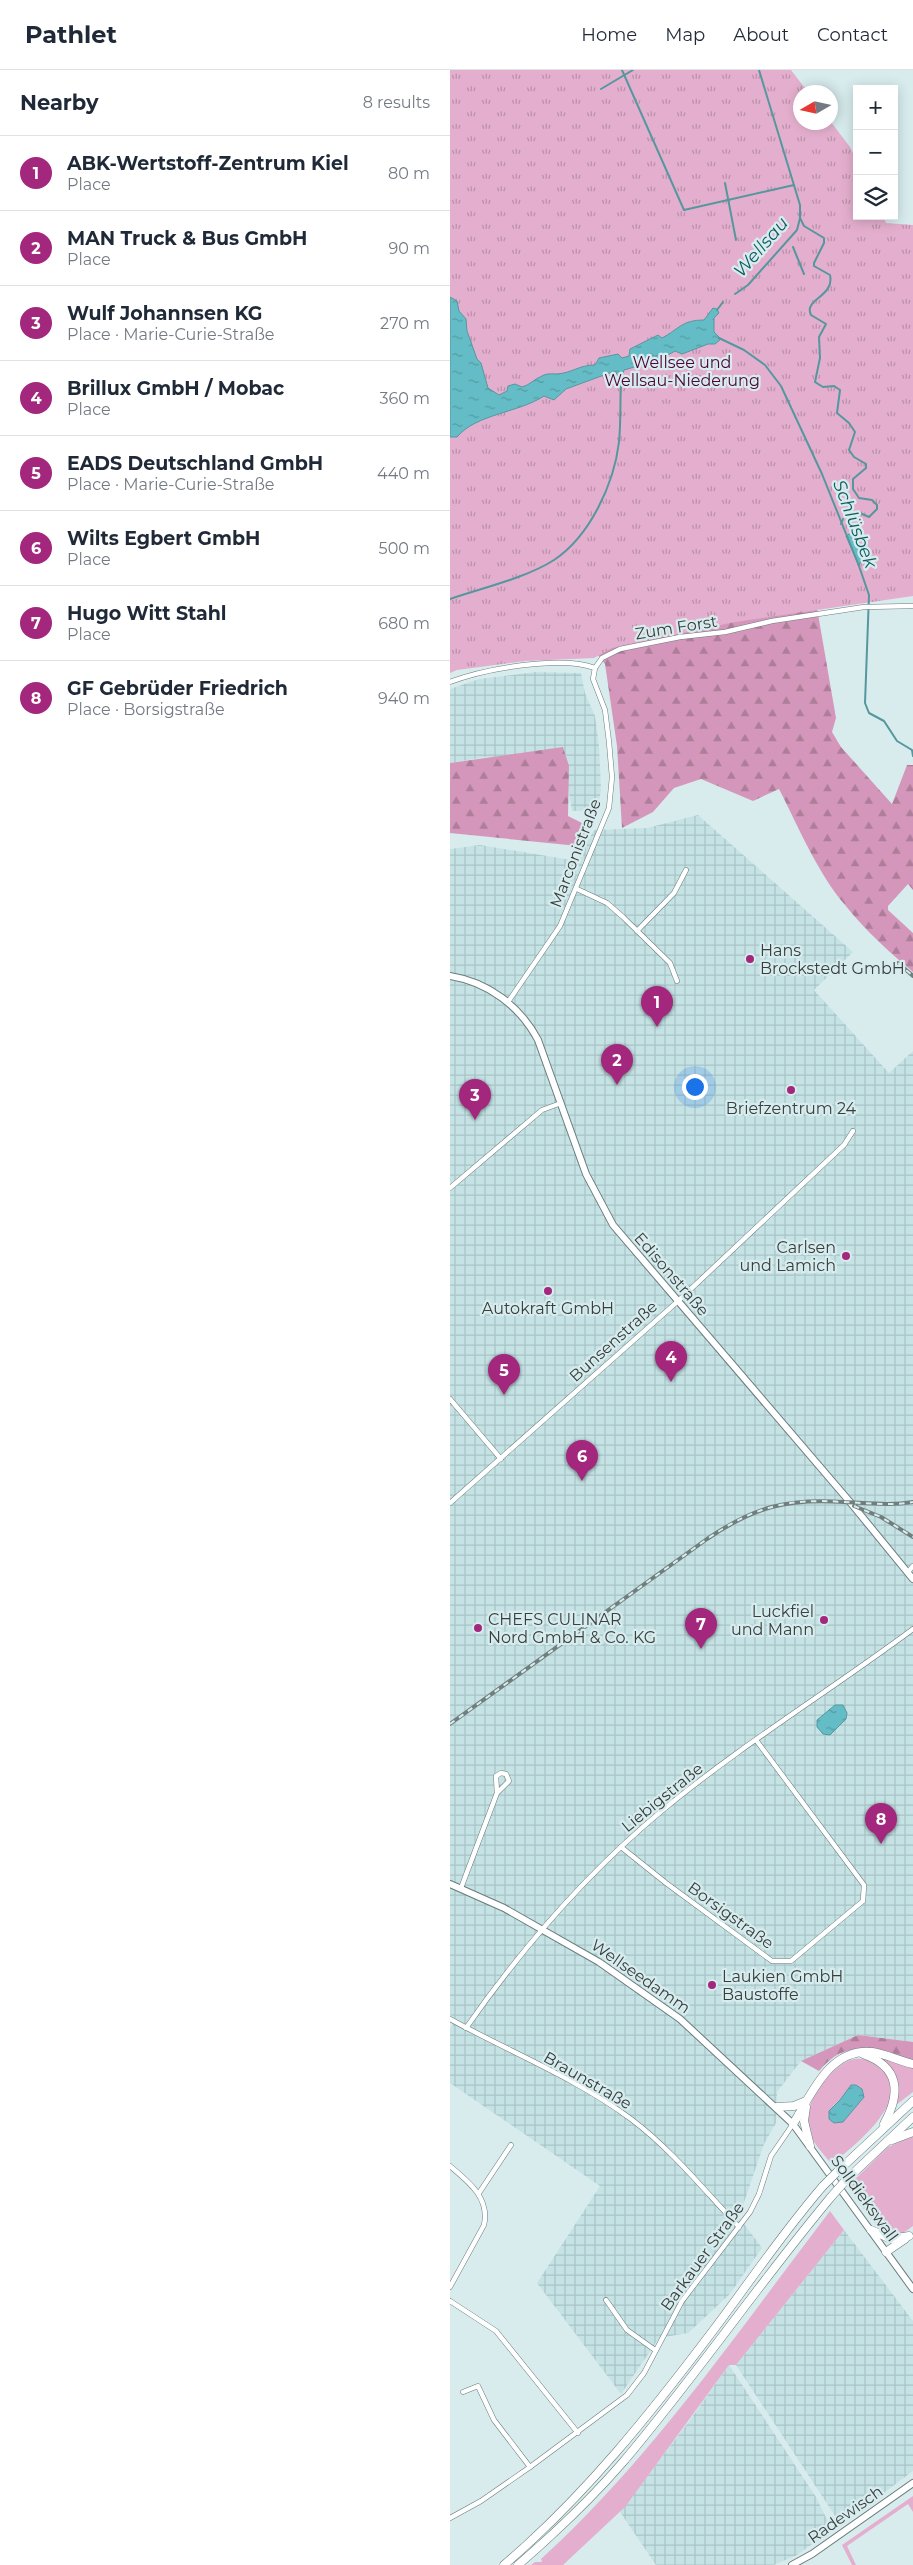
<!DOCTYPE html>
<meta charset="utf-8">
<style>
:root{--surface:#fff;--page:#f6f6f7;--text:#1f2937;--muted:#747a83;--line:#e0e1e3;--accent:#a2277d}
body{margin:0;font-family:Montserrat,sans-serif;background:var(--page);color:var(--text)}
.controls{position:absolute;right:15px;top:15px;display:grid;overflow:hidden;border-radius:0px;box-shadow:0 2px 12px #0003}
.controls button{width:45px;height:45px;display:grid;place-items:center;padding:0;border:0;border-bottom:1px solid var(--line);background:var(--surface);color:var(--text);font:25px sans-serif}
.compass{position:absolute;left:343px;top:15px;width:45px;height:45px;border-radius:50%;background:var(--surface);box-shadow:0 2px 12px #0003;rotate:261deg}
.you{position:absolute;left:244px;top:1016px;width:18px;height:18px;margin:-12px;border:4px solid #fff;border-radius:50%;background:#1a73e8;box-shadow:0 0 0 8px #1a73e833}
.badge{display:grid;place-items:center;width:32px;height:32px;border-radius:50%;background:var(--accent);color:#fff;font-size:16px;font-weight:700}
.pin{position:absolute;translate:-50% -41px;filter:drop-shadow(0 1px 2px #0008)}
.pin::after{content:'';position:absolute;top:26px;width:18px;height:15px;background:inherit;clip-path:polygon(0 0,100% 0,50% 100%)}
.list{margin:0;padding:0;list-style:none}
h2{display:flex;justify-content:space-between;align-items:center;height:65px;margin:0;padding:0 20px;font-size:21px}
h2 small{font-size:16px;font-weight:400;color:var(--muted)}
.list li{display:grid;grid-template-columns:32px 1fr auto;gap:15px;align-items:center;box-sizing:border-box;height:75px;padding:0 20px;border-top:1px solid var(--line)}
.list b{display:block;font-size:19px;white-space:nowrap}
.list p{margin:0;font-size:16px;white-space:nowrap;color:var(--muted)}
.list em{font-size:16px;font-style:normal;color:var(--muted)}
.icon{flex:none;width:28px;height:28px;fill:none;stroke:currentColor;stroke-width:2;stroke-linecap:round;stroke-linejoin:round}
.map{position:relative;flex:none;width:463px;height:2495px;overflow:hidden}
header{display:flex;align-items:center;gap:30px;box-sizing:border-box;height:70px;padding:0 25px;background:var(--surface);border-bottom:1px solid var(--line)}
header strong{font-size:24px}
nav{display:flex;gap:28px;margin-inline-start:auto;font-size:18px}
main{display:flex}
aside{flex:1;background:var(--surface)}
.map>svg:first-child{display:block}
</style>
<header>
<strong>Pathlet</strong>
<nav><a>Home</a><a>Map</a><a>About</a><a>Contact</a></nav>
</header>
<main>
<aside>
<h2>Nearby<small>8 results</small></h2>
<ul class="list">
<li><span class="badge">1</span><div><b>ABK-Wertstoff-Zentrum Kiel</b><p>Place</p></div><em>80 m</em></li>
<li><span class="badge">2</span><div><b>MAN Truck &amp; Bus GmbH</b><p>Place</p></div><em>90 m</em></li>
<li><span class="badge">3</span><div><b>Wulf Johannsen KG</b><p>Place · Marie-Curie-Straße</p></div><em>270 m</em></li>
<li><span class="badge">4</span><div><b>Brillux GmbH / Mobac</b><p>Place</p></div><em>360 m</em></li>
<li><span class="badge">5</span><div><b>EADS Deutschland GmbH</b><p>Place · Marie-Curie-Straße</p></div><em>440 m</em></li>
<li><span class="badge">6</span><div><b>Wilts Egbert GmbH</b><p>Place</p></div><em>500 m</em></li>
<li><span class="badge">7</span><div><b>Hugo Witt Stahl</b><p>Place</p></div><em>680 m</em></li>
<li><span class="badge">8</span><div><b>GF Gebrüder Friedrich</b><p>Place · Borsigstraße</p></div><em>940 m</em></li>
</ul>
</aside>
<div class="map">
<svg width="463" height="2495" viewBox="0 0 463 2495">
<defs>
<pattern id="industrial-grid" width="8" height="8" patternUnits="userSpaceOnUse" patternTransform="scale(1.25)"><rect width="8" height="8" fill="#c5e3e5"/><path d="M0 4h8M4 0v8" fill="none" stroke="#aac4c6"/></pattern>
<pattern id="forest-firs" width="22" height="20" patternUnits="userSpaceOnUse" patternTransform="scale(1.25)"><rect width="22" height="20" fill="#d497bb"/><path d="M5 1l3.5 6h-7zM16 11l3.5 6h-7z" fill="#ad7d99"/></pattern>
<pattern id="park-tufts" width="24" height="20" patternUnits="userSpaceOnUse" patternTransform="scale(1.25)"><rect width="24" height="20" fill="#e4afce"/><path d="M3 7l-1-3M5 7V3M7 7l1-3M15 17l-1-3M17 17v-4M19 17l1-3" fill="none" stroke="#ba90a9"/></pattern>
<pattern id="water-ripples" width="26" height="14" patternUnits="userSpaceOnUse" patternTransform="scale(1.25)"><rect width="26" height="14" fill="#64bdc6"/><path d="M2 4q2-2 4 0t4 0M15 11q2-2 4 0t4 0" fill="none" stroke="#539ba2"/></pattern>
</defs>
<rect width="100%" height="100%" fill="#d8ecee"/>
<!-- industrial -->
<g fill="url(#industrial-grid)">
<path d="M85 602 131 603 135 623 145 646 149 675 151 720 147 741H122L118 718V696L36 687 0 693V619L29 609Z"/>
<path d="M248 745 403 882 364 920 439 1003 463 981V1972L408 1965 351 1991 327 2022 326 2053 314 2074 289 2147 312 2178 279 2225 238 2263 209 2268 171 2324 87 2213 150 2116 0 2013V1959L6 1949 0 1945V779L30 775 127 791 144 760 197 758Z"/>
<path d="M394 2160 463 2251V2401L391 2455 286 2295Z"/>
<path d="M279 2295 366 2427 382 2460 347 2485 324 2495H206L170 2442 240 2350Z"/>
</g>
<!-- green -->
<g fill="#e4afce" fill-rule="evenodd">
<path d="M423 1985 463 1997V2022L446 2035 447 2018Z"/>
<path d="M404 1989C416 1988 427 1992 435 2002 460 2035 403 2075 382 2095 375 2085 361 2072 358 2059 351 2036 381 1994 404 1989ZM406 2015 412 2019 414 2027 393 2052 383 2036Z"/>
<path d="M463 2066V2156C457 2160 450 2167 442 2166 428 2164 407 2128 398 2116L438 2077Z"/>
<path d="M380 2141 394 2160 286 2295H279L175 2437 113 2495H81L85 2492H92L91 2489C203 2387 288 2261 380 2141Z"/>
<path d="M463 2426V2442L458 2434 397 2476 406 2495H402L392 2475Z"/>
</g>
<!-- forest -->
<g fill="url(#forest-firs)">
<path d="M367 538 386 648 382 662 391 677 442 734 457 695H463V820L458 814 438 836V840L463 863V902C438 881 415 860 395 835 367 802 349 758 329 719L303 731 251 709 224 718 203 742 172 758 167 676 155 594 147 584 205 558Z"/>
<path d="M113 677 119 696 118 746 140 757 128 776 0 763V693Z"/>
<path d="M408 1965 463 1972V1991C426 1980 398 1966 369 2001L351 1991Z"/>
</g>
<!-- park -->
<path fill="url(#park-tufts)" d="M0 0H341L358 22H350V52H381L400 77 407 91V146H433L436 153 463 155V526L285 552 162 578 144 588 76 591 7 600 0 603Z"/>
<!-- water -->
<g fill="url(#water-ripples)" stroke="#56979e">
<path d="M0 227 7 231 9 241 16 249 17 261 27 289 31 293 38 318 49 325 57 321 58 316 65 314 72 317C80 315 84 309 92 306 98 303 102 304 107 304 122 303 129 295 145 295L149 288 168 284 172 288 179 286 180 279 208 265 212 268C229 259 232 250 254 250L263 238 267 239 269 243 264 248V262L271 269 265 274H258L232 284 225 281 209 290 174 300 171 311 165 301 116 319 104 330 94 326C68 343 26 344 7 367H0Z"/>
<path d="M401 463 407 467 413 484 409 496 396 466Z"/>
<path d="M385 1635H393L397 1643 396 1649 380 1665 373 1664 367 1657V1650Z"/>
<path d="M401 2015H406L412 2019 414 2027 393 2052 384 2053 379 2049V2041L390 2030Z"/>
</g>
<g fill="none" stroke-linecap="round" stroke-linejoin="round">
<!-- stream -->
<g stroke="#56979e" stroke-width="2">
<path d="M172 0 234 140 344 115"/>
<path d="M151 19 183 0"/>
<path d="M275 113 286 170"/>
<path d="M350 148 354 156 374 168V173L364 193V196L380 205C385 227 353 229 361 245L376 254 369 267 370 288 365 312 373 317 384 316 390 320 387 343 399 353 405 362 399 380 404 387 416 394V398L403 409V419L409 428 422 430 427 435V439L419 447 410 443 398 445"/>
<path d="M343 177 354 204"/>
<path d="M285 224 298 215 347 160 350 148V135L309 0"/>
<path d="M267 240 273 232"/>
<path d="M269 268 294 280 315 295 331 316 372 404 409 496 419 525 415 633 419 643 434 651 447 671 462 680 463 686"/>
<path d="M391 454 393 449"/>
<path d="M0 529C32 518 76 508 104 490 140 466 164 414 169 372 171 352 170 331 171 310"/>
</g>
<!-- street casing -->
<g stroke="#6a7c7d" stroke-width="5.5">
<g id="street">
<path d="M0 612C34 599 110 585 145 598"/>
<path d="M127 819 157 833 173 847 220 893 227 911"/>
<path d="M187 861 224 823 236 800"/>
<path d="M58 932 110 856 159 738 162 707 159 672 155 640 143 609 145 598 152 588 170 579 230 567 275 562 322 551 414 537 463 536"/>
<path d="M0 1118 92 1040 111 1033"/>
<path d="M0 1329 51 1389"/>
<path d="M0 1433 227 1232 394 1075 403 1061"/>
<path d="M458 1502 463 1496"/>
<path d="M171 1777 216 1813 322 1891H341L413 1831 414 1815 306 1670"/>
<path d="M11 1818 47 1723 59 1711 56 1704 51 1703 46 1706 47 1723"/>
<path d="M0 1949C60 1982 126 2008 181 2049 221 2079 254 2120 289 2157"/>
<path d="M16 1958C72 1878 139 1801 214 1739 293 1674 381 1620 463 1559"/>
<path d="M0 2096C19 2112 40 2128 34 2155L0 2217"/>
<path d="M29 2123 61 2075"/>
<path d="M156 2230 177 2260 205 2280"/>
<path d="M0 2231 46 2261 128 2363"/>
<path d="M13 2322 28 2316 44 2350 80 2397"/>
<path d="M0 2448 31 2431 80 2397 177 2325 194 2303 232 2231 300 2142 309 2124 321 2086 343 2054"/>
</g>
</g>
<!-- secondary casing -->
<g stroke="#6a7c7d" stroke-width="8">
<g id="secondary">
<path d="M0 906C38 912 70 936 88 970L136 1104 163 1155 400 1432 463 1509"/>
<path d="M0 1814 54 1838 149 1892 230 1949 343 2054 463 2219"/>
<path d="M342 2495 362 2484 463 2413"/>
</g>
</g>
<!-- highway casing -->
<g stroke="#6a7c7d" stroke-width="9">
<g id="highway">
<path d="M413 1984C450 1997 451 2023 434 2054"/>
<path d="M327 2037 344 2036 356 2031"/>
<path d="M356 2037 354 2051 360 2076"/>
<path d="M343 2054C362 2024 379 1978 422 1982 436 1984 449 1991 463 1994"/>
<path d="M442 2070 463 2062"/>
<path d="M389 2100 463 2031"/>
<path d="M396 2110 463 2047"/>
<path d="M421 2160 441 2169 459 2166"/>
<path d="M436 2182 455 2169"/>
<path d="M54 2495C135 2426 201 2343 265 2258 301 2210 334 2161 373 2116"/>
<path d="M68 2495C105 2463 141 2429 173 2392 246 2306 309 2213 381 2127"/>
</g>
</g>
<!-- street -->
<use href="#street" stroke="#fff" stroke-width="4.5"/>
<!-- secondary -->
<use href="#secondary" stroke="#fff" stroke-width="6"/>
<!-- highway -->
<use href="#highway" stroke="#fff" stroke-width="8"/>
<!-- rail casing -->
<g stroke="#717e7e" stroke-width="4">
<g id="rail">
<path d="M448 893 463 906"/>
<path d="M404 1436 431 1447 463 1467"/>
<path d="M0 1654 257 1469C304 1437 337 1428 394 1432 417 1433 441 1436 463 1432"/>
</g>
</g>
<!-- rail -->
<use href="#rail" stroke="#d8ecee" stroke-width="2" stroke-dasharray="5.5" stroke-linecap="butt"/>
<!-- highway-bridge casing -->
<g stroke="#6a7c7d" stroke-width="9" stroke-linecap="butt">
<g id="highway-bridge">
<path d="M373 2116 389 2100"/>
<path d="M381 2127 396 2110"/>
</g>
</g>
<!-- highway-bridge -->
<use href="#highway-bridge" stroke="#fff" stroke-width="8"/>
</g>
<!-- markers -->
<g fill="#a2277d" stroke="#d8ecee" stroke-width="2">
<circle cx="300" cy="889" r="5"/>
<circle cx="341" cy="1020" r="5"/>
<circle cx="396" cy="1186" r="5"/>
<circle cx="98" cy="1221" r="5"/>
<circle cx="374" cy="1550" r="5"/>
<circle cx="28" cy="1558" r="5"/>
<circle cx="262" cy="1915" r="5"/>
</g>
<g text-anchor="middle" stroke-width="4.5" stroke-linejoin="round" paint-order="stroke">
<!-- park labels -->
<g font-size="16" fill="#4d0439" stroke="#d8ecee">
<text x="232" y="298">Wellsee und<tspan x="232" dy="18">Wellsau-Niederung</tspan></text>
</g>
<!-- street labels -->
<g font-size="16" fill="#373f3f" stroke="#d8ecee">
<text transform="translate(226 557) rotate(-9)" y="6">Zum Forst</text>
<text transform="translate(125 783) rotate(-69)" y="6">Marconistraße</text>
<text transform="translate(222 1204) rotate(49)" y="6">Edisonstraße</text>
<text transform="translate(163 1271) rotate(-42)" y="6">Bunsenstraße</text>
<text transform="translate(212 1727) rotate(-39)" y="6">Liebigstraße</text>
<text transform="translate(281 1845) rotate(36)" y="6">Borsigstraße</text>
<text transform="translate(191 1906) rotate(35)" y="6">Wellseedamm</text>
<text transform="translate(138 2010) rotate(30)" y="6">Braunstraße</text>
<text transform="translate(415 2128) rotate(54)" y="6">Solldiekswall</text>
<text transform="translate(252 2186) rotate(-54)" y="6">Barkauer Straße</text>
<text transform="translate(395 2444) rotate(-35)" y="6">Radewisch</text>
</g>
<!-- poi labels -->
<g font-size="16" fill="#373f3f" stroke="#d8ecee" text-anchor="start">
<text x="310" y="886">Hans<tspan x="310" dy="18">Brockstedt GmbH</tspan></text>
<text x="341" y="1044" text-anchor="middle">Briefzentrum 24</text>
<text x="386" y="1183" text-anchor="end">Carlsen<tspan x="386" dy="18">und Lamich</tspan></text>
<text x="98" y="1244" text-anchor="middle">Autokraft GmbH</text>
<text x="364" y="1547" text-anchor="end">Luckfiel<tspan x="364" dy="18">und Mann</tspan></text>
<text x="38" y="1555">CHEFS CULINAR<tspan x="38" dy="18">Nord GmbH &amp; Co. KG</tspan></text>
<text x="272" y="1912">Laukien GmbH<tspan x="272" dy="18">Baustoffe</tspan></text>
</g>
<!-- water labels -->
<g font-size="18" font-style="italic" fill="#0e5c63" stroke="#d8ecee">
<text transform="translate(311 177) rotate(-49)" y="6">Wellsau</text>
<text transform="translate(405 454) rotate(69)" y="6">Schlüsbek</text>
</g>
</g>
</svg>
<div class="controls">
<button>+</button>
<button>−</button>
<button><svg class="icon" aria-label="layers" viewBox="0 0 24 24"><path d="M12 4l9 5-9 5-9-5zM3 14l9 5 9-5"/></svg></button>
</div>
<svg class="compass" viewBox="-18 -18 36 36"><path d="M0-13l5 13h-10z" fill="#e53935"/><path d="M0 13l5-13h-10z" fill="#747a83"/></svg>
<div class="you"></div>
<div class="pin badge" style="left:207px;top:957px">1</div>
<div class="pin badge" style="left:167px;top:1015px">2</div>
<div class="pin badge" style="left:25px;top:1050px">3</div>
<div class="pin badge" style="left:221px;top:1312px">4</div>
<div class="pin badge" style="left:54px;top:1325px">5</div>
<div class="pin badge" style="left:132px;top:1411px">6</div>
<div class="pin badge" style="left:251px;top:1579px">7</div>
<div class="pin badge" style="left:431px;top:1774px">8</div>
</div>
</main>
